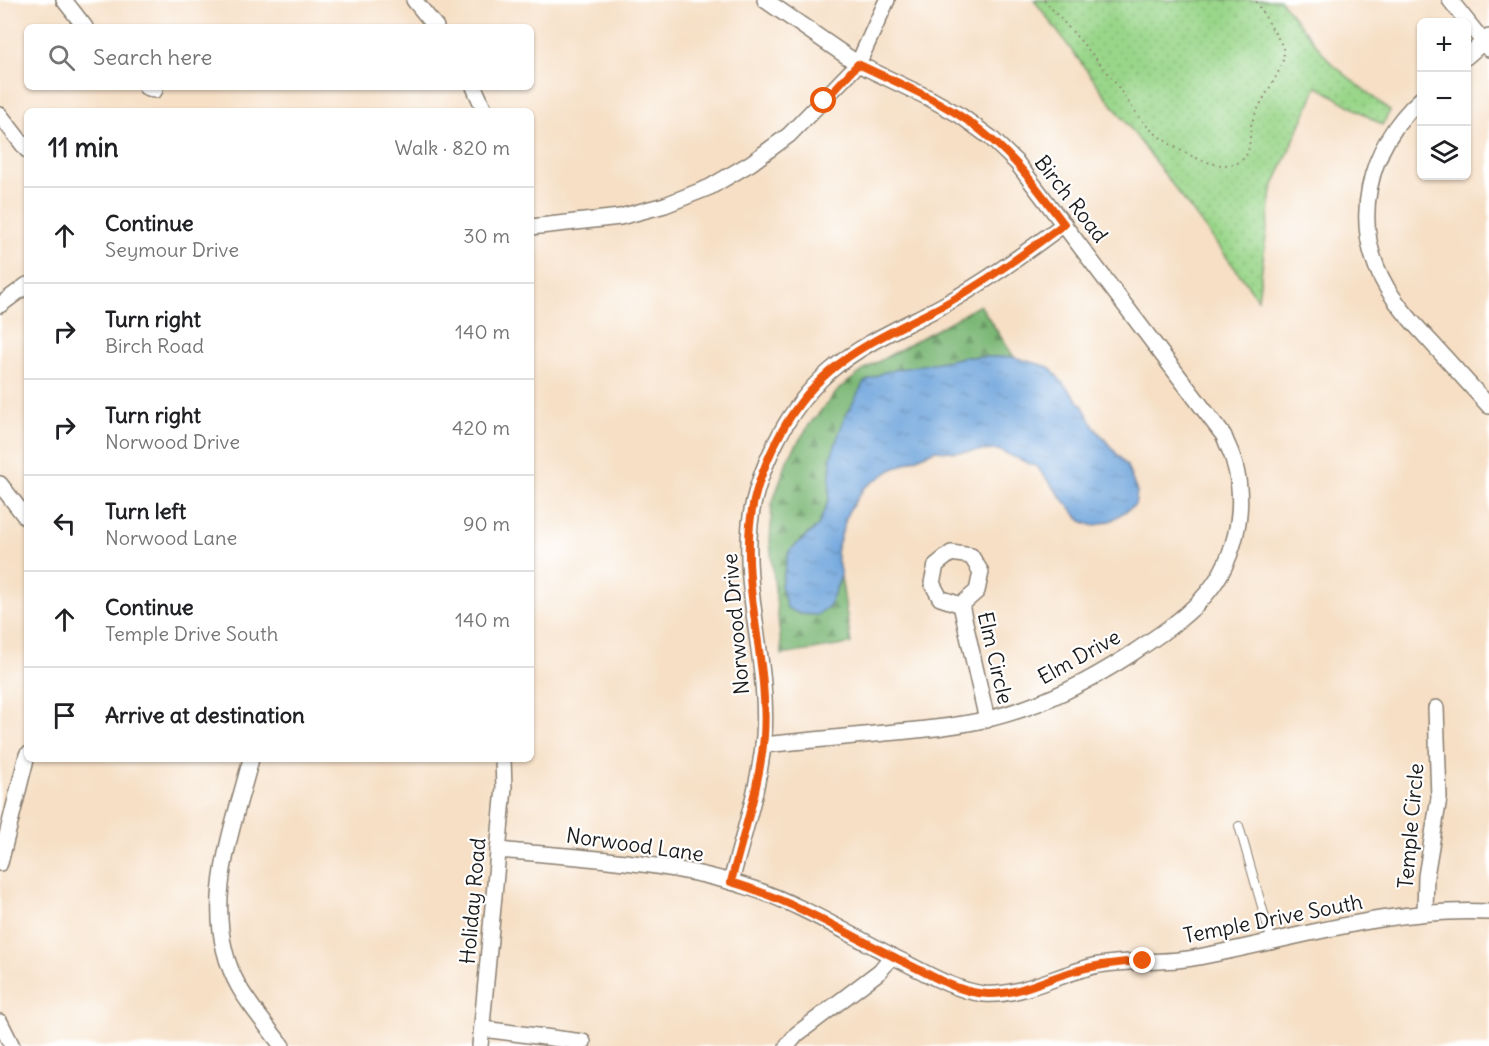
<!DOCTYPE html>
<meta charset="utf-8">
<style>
:root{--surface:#fff;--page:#f2f2f2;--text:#202124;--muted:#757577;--line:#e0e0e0}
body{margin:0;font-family:Delius,sans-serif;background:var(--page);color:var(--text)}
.controls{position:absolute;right:18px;top:18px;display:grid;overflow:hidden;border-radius:9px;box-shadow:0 2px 4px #0004}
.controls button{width:54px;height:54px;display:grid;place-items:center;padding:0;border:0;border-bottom:2px solid var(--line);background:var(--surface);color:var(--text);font:30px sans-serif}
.stop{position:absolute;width:18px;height:18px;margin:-14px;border:4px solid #ea580c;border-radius:50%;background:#fff}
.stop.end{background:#ea580c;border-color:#fff;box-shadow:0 2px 6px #0008}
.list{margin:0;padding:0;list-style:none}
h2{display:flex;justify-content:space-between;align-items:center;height:78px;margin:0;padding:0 24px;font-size:26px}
h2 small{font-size:20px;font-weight:400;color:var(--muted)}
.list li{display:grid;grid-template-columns:39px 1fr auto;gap:18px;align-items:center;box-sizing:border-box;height:96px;padding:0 24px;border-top:2px solid var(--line)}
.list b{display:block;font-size:22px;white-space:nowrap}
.list p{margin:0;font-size:20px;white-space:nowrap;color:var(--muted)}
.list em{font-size:20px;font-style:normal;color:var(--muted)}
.icon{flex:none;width:33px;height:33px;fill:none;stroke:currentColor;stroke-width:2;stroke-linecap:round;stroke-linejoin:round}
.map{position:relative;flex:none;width:1489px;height:1046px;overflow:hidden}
.search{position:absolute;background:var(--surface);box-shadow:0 2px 4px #0004;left:24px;top:24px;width:510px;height:66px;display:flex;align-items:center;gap:15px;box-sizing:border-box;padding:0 21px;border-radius:9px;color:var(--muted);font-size:22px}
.panel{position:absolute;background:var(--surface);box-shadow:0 2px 4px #0004;left:24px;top:108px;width:510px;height:654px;border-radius:9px}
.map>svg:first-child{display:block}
</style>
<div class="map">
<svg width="1489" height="1046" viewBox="0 0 1489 1046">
<defs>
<pattern id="grass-dots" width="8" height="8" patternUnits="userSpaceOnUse" patternTransform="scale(1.5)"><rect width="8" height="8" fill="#9ad68a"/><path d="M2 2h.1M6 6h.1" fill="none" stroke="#84b776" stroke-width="1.8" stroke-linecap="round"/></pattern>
<pattern id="forest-firs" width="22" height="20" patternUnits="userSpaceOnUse" patternTransform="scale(1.5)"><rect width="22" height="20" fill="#7bb776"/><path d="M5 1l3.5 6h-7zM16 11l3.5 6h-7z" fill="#649460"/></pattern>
<pattern id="water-ripples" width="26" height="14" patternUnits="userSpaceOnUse" patternTransform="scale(1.5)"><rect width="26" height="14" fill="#6fa5dc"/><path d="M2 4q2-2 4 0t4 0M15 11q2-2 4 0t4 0" fill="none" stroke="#5a86b2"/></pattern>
</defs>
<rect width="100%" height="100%" fill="#fff"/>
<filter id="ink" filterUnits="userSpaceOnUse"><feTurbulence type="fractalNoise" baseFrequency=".0167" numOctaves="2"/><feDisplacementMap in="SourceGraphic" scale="12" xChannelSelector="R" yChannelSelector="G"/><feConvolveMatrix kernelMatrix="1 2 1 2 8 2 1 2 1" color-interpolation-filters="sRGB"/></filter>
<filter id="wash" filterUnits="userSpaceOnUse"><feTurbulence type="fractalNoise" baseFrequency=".008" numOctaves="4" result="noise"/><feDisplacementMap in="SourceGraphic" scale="24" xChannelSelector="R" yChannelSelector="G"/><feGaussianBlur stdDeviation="1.35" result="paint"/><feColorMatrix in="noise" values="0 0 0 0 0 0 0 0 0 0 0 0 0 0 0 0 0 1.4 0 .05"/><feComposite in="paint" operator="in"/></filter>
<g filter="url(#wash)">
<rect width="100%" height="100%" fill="#f6dfc5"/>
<!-- grass -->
<path fill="url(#grass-dots)" stroke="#5b7953" stroke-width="1.5" d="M1034 0H1280L1331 63 1390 111 1382 125 1317 86 1272 190 1258 299Z"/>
<!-- forest -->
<path fill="url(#forest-firs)" stroke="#4c6a49" stroke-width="1.5" d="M980 305 1014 357H965L923 365 831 457 829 499 818 526 800 540 829 606 841 576 851 644 782 655 770 543 772 504 788 458 809 425 840 388 867 368Z"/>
<!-- water -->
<path fill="url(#water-ripples)" stroke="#46607c" stroke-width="1.5" d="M965 357H1014L1049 367 1082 405 1095 428 1127 466 1137 492 1135 505 1112 520 1094 526 1081 521 1037 467 998 450 957 452 935 450 891 470 864 488 848 512 836 552 841 576 829 606 817 615 800 614 787 608 781 585 789 551 818 526 829 499 831 457 844 419 864 382 884 372Z"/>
</g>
<g filter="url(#ink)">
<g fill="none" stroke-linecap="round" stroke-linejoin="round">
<!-- lane casing -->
<g stroke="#897e70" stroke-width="10">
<path id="lane" d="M1239 826 1272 942"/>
</g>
<!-- street casing -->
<g stroke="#897e70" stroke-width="18">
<g id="street">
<path d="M64 0 85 27"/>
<path d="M414 0 436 27"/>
<path d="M1450 0 1489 49"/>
<path d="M1466 57 1489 37"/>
<path d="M146 87 155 90"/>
<path d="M474 87 485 111"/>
<path d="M1422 98C1367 147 1349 224 1387 288 1399 308 1415 325 1430 341 1450 363 1469 384 1489 406"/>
<path d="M0 115 27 150"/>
<path d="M531 227 620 217 665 205 710 187 751 163 789 135 858 64 887 0"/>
<path d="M0 305 27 285"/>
<path d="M0 484 27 519"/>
<path d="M961 605 940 598 932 583 936 565 951 553 971 556 981 572 977 591 961 605 987 720"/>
<path d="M763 745C803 741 844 737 885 733 919 730 954 727 988 719 1039 707 1085 684 1128 656 1152 640 1180 622 1200 601 1235 565 1248 509 1234 462 1232 453 1227 445 1224 436L1017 163 991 138 961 116 929 98 858 64 765 0"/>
<path d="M251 759C232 832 198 914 239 987 251 1008 268 1027 282 1046"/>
<path d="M498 850C582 858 667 861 748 887 798 903 845 932 892 956"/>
<path d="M0 863 27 755"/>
<path d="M731 882C743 834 760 786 764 736 769 665 743 595 750 524 753 495 763 468 776 442 789 416 808 390 830 371 863 343 902 327 940 307 984 283 1024 254 1064 224"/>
<path d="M1425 912 1426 876 1439 798 1436 708"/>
<path d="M0 1022 12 1046"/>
<path d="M483 1029 583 1042"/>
<path d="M480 1046 504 788 503 759"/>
<path d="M787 1046 797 1034 880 971 892 956C921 970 952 990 984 994 1019 997 1060 974 1094 966 1127 959 1161 964 1193 958 1292 940 1388 907 1489 912"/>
</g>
</g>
<!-- path -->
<path stroke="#897e70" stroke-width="2" stroke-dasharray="1.5 4.5" stroke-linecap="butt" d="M1044 0C1065 24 1087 47 1107 72 1121 90 1133 111 1148 127 1165 144 1220 178 1242 160 1253 151 1248 134 1252 122 1260 100 1276 82 1283 60L1284 52 1282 45 1255 0"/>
<!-- lane -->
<use href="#lane" stroke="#fff" stroke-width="8"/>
<!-- street -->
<use href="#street" stroke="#fff" stroke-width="15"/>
</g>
</g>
<g fill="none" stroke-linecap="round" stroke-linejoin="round" filter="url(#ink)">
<!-- route -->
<path stroke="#ea580c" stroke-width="8" d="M824 101 858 64C904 86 953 105 991 139 1020 163 1041 194 1064 224 1024 254 984 283 940 307 902 327 863 343 830 371 808 390 789 416 776 442 763 468 753 495 750 524 743 595 769 665 764 736 760 785 743 834 731 882 793 900 849 935 908 964 933 976 959 993 988 994 1016 995 1044 980 1071 972 1095 965 1118 962 1143 961"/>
</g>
<g text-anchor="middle" stroke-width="4.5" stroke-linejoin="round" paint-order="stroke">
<!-- street labels -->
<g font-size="21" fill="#1c1c1c" stroke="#fff">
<text transform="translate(1071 199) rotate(52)" y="7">Birch Road</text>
<text transform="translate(736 624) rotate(-95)" y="7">Norwood Drive</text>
<text transform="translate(1079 657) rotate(-29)" y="7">Elm Drive</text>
<text transform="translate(995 658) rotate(77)" y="7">Elm Circle</text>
<text transform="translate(1411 826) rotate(-85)" y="7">Temple Circle</text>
<text transform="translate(635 845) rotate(8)" y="7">Norwood Lane</text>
<text transform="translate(473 901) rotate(-85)" y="7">Holiday Road</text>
<text transform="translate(1273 919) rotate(-11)" y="7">Temple Drive South</text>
</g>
</g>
</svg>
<div class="controls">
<button>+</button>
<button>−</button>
<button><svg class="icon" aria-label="layers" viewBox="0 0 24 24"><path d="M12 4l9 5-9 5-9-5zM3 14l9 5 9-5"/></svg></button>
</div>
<div class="stop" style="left:824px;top:101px"></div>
<div class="stop end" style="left:1143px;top:961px"></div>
<div class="search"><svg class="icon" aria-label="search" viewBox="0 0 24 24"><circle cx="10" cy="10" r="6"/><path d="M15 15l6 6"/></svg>Search here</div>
<section class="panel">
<h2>11 min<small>Walk · 820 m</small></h2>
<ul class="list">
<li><svg class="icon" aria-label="ahead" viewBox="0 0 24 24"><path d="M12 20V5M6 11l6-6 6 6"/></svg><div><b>Continue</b><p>Seymour Drive</p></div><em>30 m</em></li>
<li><svg class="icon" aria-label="right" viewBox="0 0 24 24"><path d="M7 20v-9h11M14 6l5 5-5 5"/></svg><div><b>Turn right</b><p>Birch Road</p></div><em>140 m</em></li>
<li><svg class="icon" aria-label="right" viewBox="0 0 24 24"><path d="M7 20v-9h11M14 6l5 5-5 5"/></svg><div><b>Turn right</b><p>Norwood Drive</p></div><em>420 m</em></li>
<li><svg class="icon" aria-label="left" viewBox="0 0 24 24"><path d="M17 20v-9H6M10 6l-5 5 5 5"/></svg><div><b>Turn left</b><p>Norwood Lane</p></div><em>90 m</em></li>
<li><svg class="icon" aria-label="ahead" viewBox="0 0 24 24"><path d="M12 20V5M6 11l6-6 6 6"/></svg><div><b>Continue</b><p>Temple Drive South</p></div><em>140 m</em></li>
<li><svg class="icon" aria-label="arrive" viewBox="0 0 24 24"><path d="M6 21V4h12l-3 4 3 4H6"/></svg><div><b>Arrive at destination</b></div></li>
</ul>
</section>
</div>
